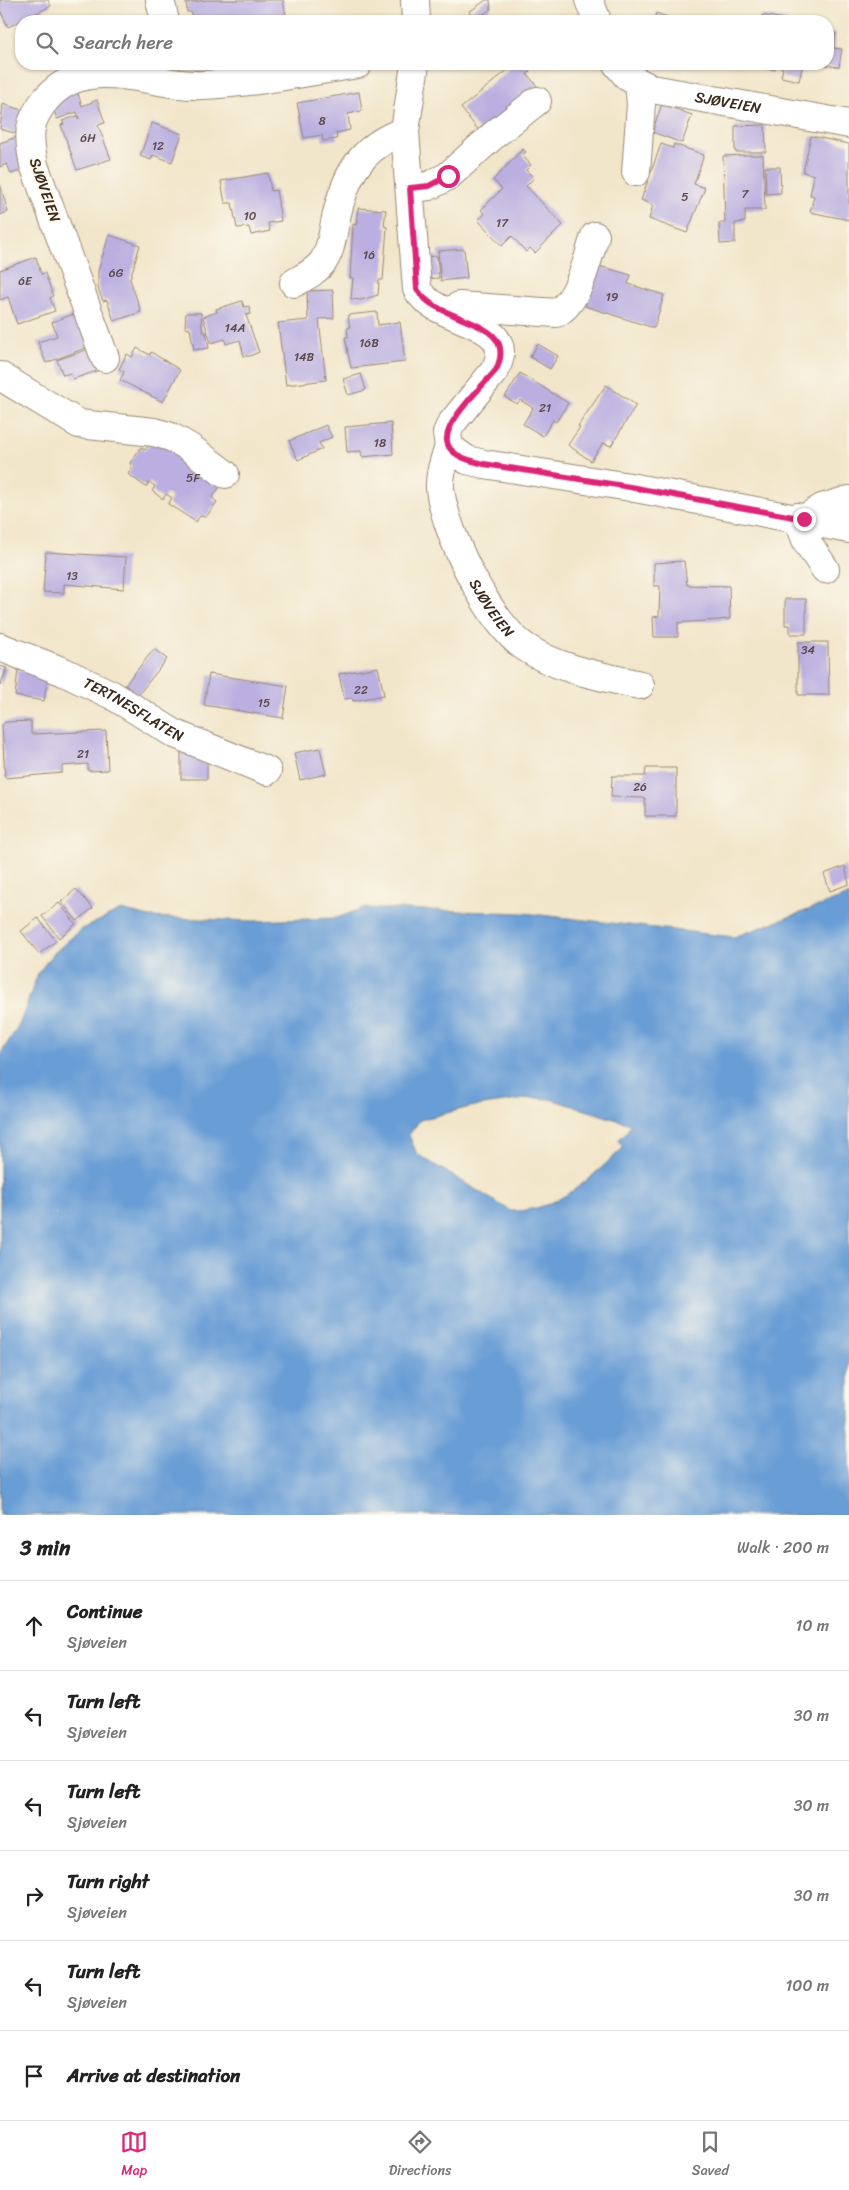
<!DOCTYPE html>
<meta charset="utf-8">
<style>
:root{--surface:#fff;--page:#f2f2f2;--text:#222;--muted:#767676;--line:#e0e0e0;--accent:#db2777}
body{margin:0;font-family:Sriracha,sans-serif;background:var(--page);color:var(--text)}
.stop{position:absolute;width:15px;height:15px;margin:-11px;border:4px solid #db2777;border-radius:50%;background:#fff}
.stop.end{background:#db2777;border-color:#fff;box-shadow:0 1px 5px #0008}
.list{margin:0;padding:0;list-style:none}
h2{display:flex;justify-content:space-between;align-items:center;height:65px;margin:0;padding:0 20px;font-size:21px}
h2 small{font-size:16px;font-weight:400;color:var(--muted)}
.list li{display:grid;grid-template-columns:32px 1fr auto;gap:15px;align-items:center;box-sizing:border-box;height:90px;padding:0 20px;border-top:1px solid var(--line)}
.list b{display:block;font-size:19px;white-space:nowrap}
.list p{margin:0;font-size:16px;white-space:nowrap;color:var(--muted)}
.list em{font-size:16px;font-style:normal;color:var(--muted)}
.icon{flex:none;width:28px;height:28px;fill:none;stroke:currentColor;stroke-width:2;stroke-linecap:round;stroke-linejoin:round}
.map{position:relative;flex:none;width:849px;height:1515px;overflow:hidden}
.search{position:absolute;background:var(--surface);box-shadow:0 1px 4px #0004;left:15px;right:15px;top:15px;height:55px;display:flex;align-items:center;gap:12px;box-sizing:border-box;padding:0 18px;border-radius:20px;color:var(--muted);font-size:19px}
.sheet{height:605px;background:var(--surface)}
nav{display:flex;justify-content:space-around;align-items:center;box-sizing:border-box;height:70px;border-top:1px solid var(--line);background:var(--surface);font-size:14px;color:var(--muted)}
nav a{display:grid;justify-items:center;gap:2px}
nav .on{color:var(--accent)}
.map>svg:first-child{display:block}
</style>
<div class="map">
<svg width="849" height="1515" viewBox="0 0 849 1515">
<rect width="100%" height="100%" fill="#fbf7ec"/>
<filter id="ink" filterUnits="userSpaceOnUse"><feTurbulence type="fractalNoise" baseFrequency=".02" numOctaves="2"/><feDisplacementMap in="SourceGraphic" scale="10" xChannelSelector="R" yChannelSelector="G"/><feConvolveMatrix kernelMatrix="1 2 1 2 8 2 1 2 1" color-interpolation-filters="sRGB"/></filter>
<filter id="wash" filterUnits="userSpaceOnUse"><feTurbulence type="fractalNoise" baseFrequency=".0096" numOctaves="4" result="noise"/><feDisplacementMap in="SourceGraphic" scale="20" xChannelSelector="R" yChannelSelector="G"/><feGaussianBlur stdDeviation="1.12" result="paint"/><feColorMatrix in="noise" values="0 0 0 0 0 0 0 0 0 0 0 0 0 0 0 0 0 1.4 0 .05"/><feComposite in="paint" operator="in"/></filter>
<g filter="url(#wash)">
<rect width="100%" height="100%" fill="#f2e6ca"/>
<!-- water -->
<path fill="#699dd5" stroke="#52647a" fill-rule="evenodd" d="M849 895V1515H0V1055L20 1023 38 973 53 954 80 930 121 910 150 917 253 921 337 918 363 908 524 913 734 937ZM532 1098 550 1099 630 1124 628 1130 618 1140 623 1148C591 1177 558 1212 511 1211L417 1154 409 1135 420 1120 470 1107Z"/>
<g id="blocks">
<!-- building -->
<g fill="#baafe0">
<path d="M0 0H48L51 6 8 27 0 10Z"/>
<path d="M205 0H283L287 21H193L191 12H187L186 3Z"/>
<path d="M486 0H490L491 9 475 20 469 12Z"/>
<path d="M656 13 679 21H654Z"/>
<path d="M762 15 790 20V21H760Z"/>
<path d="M828 32 836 33 833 48 842 49 839 67 824 65 828 64Z"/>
<path d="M179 64H205V71L180 70Z"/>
<path d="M515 64 522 66 524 64 530 72 527 74 538 87 480 132 461 108Z"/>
<path d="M767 64H803L799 81 781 77 783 68 776 66 775 70 766 69Z"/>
<path d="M76 88 82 106 97 100 105 123 98 125 111 159 77 170 61 125 64 124 62 121 77 116 79 119 77 112 57 119 52 105Z"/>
<path d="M359 92 362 111 348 114 350 130 336 133 337 139 323 141 322 135 304 138 297 103Z"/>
<path d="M3 104 25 111 18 134 0 129Z"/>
<path d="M662 104 692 115 682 143 652 132Z"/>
<path d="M152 123 182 134 172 162 153 155 151 160 140 156Z"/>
<path d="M765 125 766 152H735V126Z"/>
<path d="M811 136 849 144V220L810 212 814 196 810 195 814 175 803 172Z"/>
<path d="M17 137 28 168 11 174 7 164 0 167V143Z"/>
<path d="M661 144 673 148 674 144 704 155 694 184 705 188 687 233 649 219 653 205 641 200Z"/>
<path d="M523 149 526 152 522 155 531 165 526 170 534 178 526 186 563 225 535 253 530 248 526 252 512 236 502 246 478 220 485 214 481 210 502 189 493 180Z"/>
<path d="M747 155H763L765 210H745V222L735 223V243L720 244 719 223H725L723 156Z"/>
<path d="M765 167H780L781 193 766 194Z"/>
<path d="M268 173 271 191 276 190 281 221 268 223 270 231 251 235 249 227 237 228 232 203H225L221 181Z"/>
<path d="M0 184 8 212 0 215Z"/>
<path d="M358 208 386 210 384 226 387 227 383 280H379L378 295 361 300 351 299 353 278H350L353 224 356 225Z"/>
<path d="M109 235 140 245 130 279 141 312 114 321 107 300 103 301 98 288V271Z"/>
<path d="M464 249 467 278 441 281 438 251Z"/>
<path d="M437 256 439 278 425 279 423 257Z"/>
<path d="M36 257 41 274 45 273 53 296 50 298 55 311 17 324 8 297 0 300V270Z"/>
<path d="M599 266 631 275 628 284 664 295 654 328 585 306Z"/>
<path d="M333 290 334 318 319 319 326 380 286 385 278 323 308 320 307 291Z"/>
<path d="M242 301 244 307 249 306 251 314 246 315 259 352 250 356H244L240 340 226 344 225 339 211 343 203 317 217 312 216 309Z"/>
<path d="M79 312 91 346 46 363 38 342 57 336 52 322Z"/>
<path d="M377 312 378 325 400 322 405 362 351 368 345 337H348L347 328H350L348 315Z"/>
<path d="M186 313H201L202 328 204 333 206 332 209 348 194 350 190 329 185 328Z"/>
<path d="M538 344 558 356 550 369 530 357Z"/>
<path d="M92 348 100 370 73 379 71 373 63 375 57 360Z"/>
<path d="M137 348 150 355 151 352 180 370 163 402 120 380 124 372 119 369 127 354 132 357Z"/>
<path d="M520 373 568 403 556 422 553 420 543 436 523 424 533 408 520 400 517 404 505 397Z"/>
<path d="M361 374 366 390 348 395 343 379Z"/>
<path d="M606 385 636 405 611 446 603 443 591 461 568 445 580 427 578 426Z"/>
<path d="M391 423 393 454 362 457 361 451 347 452 345 427Z"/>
<path d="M326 425 332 437 319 443 322 449 298 460 289 441Z"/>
<path d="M157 434 224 481 212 498 217 502 206 517 200 516 196 522 168 504 172 498 166 494 163 499 152 491 155 486 149 482 146 487 128 474 132 468 130 463 141 447 145 450Z"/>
<path d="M46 552 126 557 124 589 64 584V593L43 592Z"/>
<path d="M684 561 687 585 729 586 730 619 678 623V637H654L653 617 659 616 660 586H654V563Z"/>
<path d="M785 599H806V634H790V625H785Z"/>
<path d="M798 642H828L829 695H798Z"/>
<path d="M154 649 167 659 138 695 125 685Z"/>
<path d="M0 666 7 668 0 686Z"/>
<path d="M378 667 384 695 353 701 352 698 344 699 339 674Z"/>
<path d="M18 670 48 675 44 701 15 696Z"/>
<path d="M209 674 288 686 283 718 204 705Z"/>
<path d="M31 721V734L106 731 108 770 88 771V764L62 766V773L5 778 2 725 5 722Z"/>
<path d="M320 748 326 774 300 780 294 753Z"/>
<rect x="181" y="752" width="26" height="27"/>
<path d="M646 768H676V816H645V798L611 797 612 776H645Z"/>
<path d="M845 866 849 884 830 891 824 874Z"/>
<path d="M76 889 93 908 77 921 61 902Z"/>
<path d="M59 903 76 924 59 938 42 916Z"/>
<path d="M38 918 56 941 39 954 21 931Z"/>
</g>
</g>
</g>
<g filter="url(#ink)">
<use href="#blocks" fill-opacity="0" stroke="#968874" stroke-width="1"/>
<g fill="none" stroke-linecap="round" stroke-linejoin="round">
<!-- minor casing -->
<g stroke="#968874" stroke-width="30">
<g id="minor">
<path d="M160 0 165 21"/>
<path d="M415 0 416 21"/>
<path d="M589 0 597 21"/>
<path d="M415 64 405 131 417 289C437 325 521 318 495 370L451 424 447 433 449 447 467 460 484 464 630 487 849 529"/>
<path id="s1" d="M617 64 628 77 652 89 849 124"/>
<path d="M636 172 641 104 639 84"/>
<path d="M410 188 429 186 448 176 495 134 537 101"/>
<path d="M294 283C304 277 315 272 322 263 331 252 332 236 335 223 344 178 359 147 405 131"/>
<path d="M450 311 459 306 556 313C579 302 587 259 595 236"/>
<path d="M105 358 34 165C28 136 27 121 47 98 90 51 151 88 203 85 255 83 306 72 358 64"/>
<path d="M0 376 79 424 154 432 171 437 189 447 225 474"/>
<path id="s2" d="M449 447C444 460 439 475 440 488 444 531 489 623 525 647 559 670 601 676 640 685"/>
<path d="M797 517 807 542 825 569"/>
<path d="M804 519 822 508 849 500"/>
<path id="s3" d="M0 647 64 672 112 695 175 734 267 771"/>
</g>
</g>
<!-- minor -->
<use href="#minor" stroke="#fff" stroke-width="28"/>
</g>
</g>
<g fill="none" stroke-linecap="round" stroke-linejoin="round" filter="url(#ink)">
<!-- route -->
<path stroke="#db2777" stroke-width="6" d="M448 176 429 186 410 188 417 289C437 325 521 318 496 370 484 385 436 428 449 447 456 458 473 461 484 464L630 487 804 519"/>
</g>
<g text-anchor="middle" stroke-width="4" stroke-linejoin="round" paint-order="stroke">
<!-- number labels -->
<g font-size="12" fill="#5b4b4e">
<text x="322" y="125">8</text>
<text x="88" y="142">6H</text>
<text x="158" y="150">12</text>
<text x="745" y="198">7</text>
<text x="685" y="201">5</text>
<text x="250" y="220">10</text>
<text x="502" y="227">17</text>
<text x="369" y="259">16</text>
<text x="116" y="277">6G</text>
<text x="25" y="285">6E</text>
<text x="612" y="301">19</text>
<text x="235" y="332">14A</text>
<text x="369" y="347">16B</text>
<text x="304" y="361">14B</text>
<text x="545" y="412">21</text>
<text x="380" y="447">18</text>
<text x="193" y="482">5F</text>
<text x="72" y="580">13</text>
<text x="808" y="654">34</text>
<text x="361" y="694">22</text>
<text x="264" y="707">15</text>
<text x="83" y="758">21</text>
<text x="640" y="791">26</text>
</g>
<!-- street labels -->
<g font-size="15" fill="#3b2a1e" stroke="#fbf7ec">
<text dy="5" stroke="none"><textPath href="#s1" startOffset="121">SJØVEIEN</textPath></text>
<text transform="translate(45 190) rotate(71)" y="5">SJØVEIEN</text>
<text dy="5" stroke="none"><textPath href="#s2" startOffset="174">SJØVEIEN</textPath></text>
<text dy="5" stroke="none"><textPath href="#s3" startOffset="148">TERTNESFLATEN</textPath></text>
</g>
</g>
</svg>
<div class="stop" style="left:448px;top:176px"></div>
<div class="stop end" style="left:804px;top:519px"></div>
<div class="search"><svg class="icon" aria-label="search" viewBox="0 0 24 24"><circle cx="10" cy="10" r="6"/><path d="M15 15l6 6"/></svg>Search here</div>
</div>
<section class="sheet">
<h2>3 min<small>Walk · 200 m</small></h2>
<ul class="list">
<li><svg class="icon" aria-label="ahead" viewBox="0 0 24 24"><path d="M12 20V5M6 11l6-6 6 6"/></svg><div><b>Continue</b><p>Sjøveien</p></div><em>10 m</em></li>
<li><svg class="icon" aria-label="left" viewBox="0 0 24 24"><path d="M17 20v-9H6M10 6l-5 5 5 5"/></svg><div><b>Turn left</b><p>Sjøveien</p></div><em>30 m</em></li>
<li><svg class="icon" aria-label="left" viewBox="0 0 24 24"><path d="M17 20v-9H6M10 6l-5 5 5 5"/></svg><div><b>Turn left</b><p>Sjøveien</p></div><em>30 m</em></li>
<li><svg class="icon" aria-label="right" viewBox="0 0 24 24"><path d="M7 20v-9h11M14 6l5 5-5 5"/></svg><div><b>Turn right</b><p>Sjøveien</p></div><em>30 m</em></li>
<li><svg class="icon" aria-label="left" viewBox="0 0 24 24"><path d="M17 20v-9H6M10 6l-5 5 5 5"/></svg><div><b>Turn left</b><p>Sjøveien</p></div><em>100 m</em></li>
<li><svg class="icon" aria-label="arrive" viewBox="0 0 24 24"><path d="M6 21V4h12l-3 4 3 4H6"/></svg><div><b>Arrive at destination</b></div></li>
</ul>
</section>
<nav>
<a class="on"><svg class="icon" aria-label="map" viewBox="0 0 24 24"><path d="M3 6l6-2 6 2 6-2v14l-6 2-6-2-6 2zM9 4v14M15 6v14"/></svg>Map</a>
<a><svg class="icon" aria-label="directions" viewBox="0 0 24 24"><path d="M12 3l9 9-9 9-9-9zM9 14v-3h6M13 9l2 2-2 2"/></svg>Directions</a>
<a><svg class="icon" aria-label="saved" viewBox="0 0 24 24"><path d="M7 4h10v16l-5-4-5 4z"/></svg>Saved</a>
</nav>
